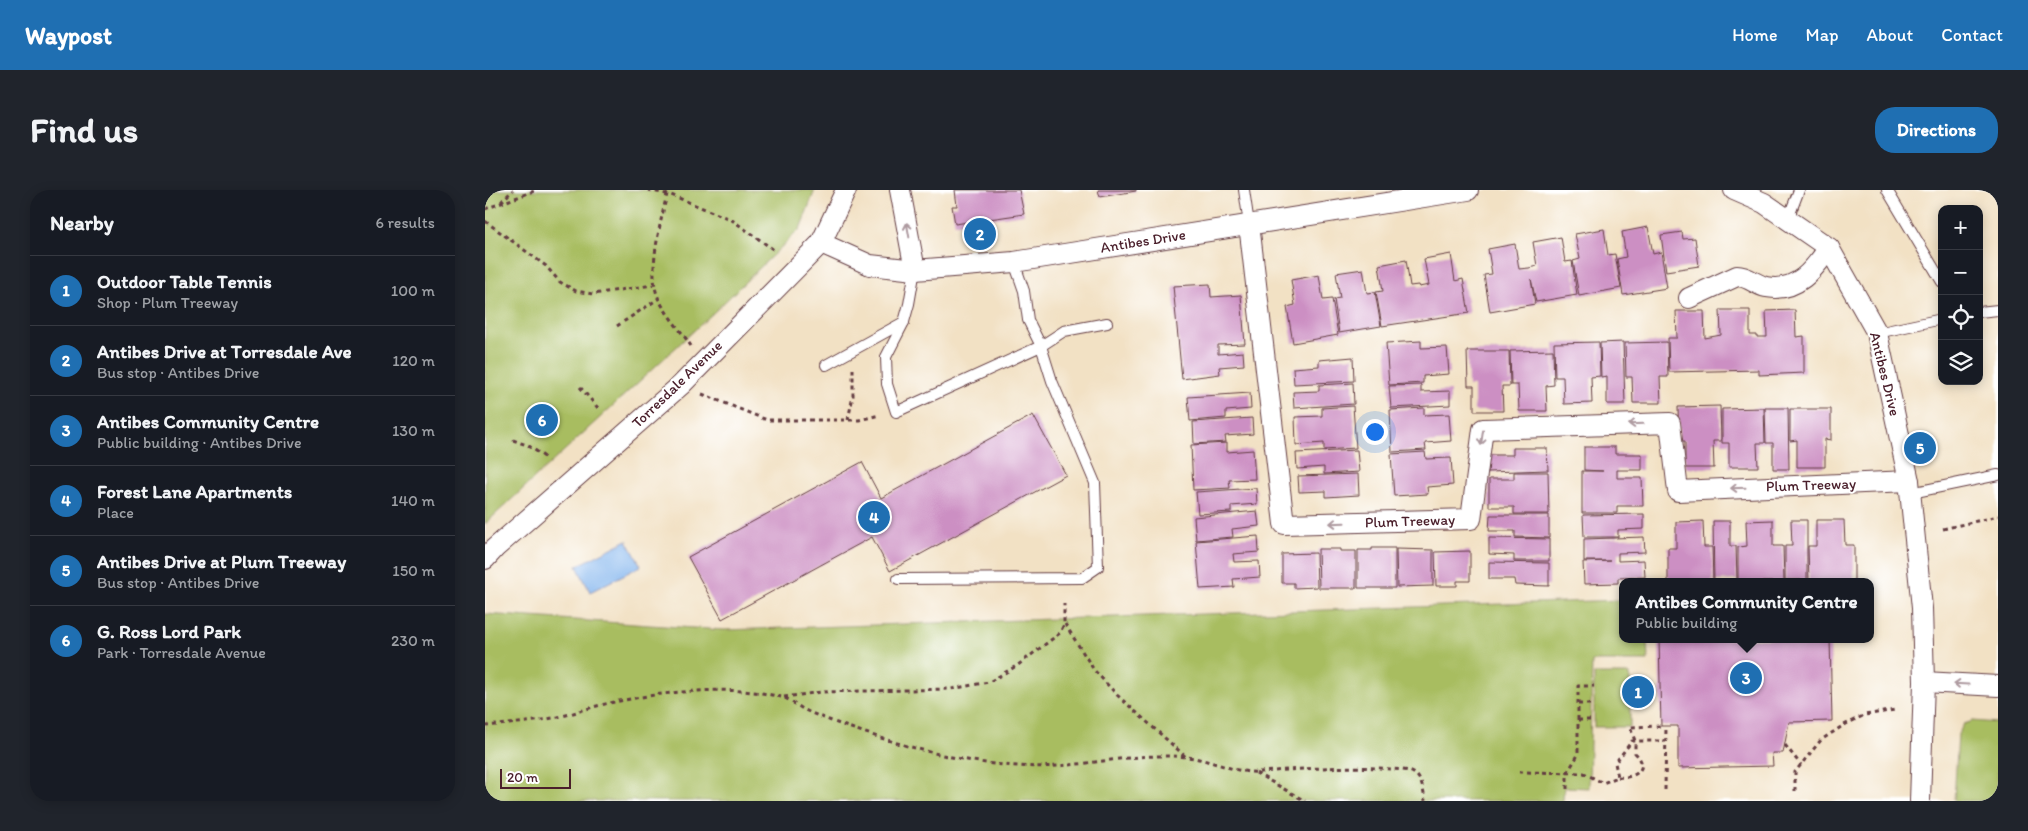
<!DOCTYPE html>
<meta charset="utf-8">
<style>
:root{--surface:#171b24;--page:#20242c;--text:#f1f3f6;--muted:#9ea1a6;--line:#363941;--accent:#1f6fb2}
body{margin:0;font-family:Itim,sans-serif;background:var(--page);color:var(--text)}
.controls{position:absolute;right:15px;top:15px;display:grid;overflow:hidden;border-radius:10px;box-shadow:0 2px 12px #0003}
.controls button{width:45px;height:45px;display:grid;place-items:center;padding:0;border:0;border-bottom:1px solid var(--line);background:var(--surface);color:var(--text);font:25px sans-serif}
.scale{position:absolute;left:15px;bottom:12px;width:71px;box-sizing:border-box;padding-left:5px;border:2px solid #4a1f2b;border-top:0;font-size:14px;line-height:18px;white-space:nowrap;color:#4a1f2b;-webkit-text-stroke:4px #fff;paint-order:stroke}
.you{position:absolute;left:889px;top:241px;width:18px;height:18px;margin:-12px;border:4px solid #fff;border-radius:50%;background:#1a73e8;box-shadow:0 0 0 8px #1a73e833}
.badge{display:grid;place-items:center;width:32px;height:32px;border-radius:50%;background:var(--accent);color:#fff;font-size:16px;font-weight:700}
.pin{position:absolute;translate:-50% -50%;border:2px solid #fff;box-shadow:0 1px 5px #0006}
.popup{position:absolute;left:1134px;top:388px;width:255px;height:65px;box-sizing:border-box;display:grid;place-content:center;border-radius:10px;background:var(--surface);filter:drop-shadow(0 1px 4px #0005);font-size:16px;white-space:nowrap;color:var(--muted)}
.popup b{font-size:19px;color:var(--text)}
.popup::after{content:'';position:absolute;left:50%;top:100%;margin-left:-10px;border:10px solid transparent;border-top-color:var(--surface)}
.list{margin:0;padding:0;list-style:none}
h2{display:flex;justify-content:space-between;align-items:center;height:65px;margin:0;padding:0 20px;font-size:21px}
h2 small{font-size:16px;font-weight:400;color:var(--muted)}
.list li{display:grid;grid-template-columns:32px 1fr auto;gap:15px;align-items:center;box-sizing:border-box;height:70px;padding:0 20px;border-top:1px solid var(--line)}
.list b{display:block;font-size:19px;white-space:nowrap}
.list p{margin:0;font-size:16px;white-space:nowrap;color:var(--muted)}
.list em{font-size:16px;font-style:normal;color:var(--muted)}
.icon{flex:none;width:28px;height:28px;fill:none;stroke:currentColor;stroke-width:2;stroke-linecap:round;stroke-linejoin:round}
.map{position:relative;flex:none;width:1513px;height:611px;overflow:hidden;border-radius:20px}
header{display:flex;align-items:center;gap:30px;box-sizing:border-box;height:70px;padding:0 25px;background:var(--accent);color:#fff}
header strong{font-size:24px}
nav{display:flex;gap:28px;margin-inline-start:auto;font-size:18px}
.intro{display:flex;align-items:center;justify-content:space-between;box-sizing:border-box;height:120px;padding:0 30px}
h1{margin:0;font-size:35px}
.button{padding:12px 22px;border-radius:20px;background:var(--accent);color:#fff;font-size:18px;font-weight:700}
main{display:flex;gap:30px;padding:0 30px}
aside{flex:1;background:var(--surface);border-radius:20px;box-shadow:0 2px 12px #0003}
.map>svg:first-child{display:block}
</style>
<header>
<strong>Waypost</strong>
<nav><a>Home</a><a>Map</a><a>About</a><a>Contact</a></nav>
</header>
<div class="intro"><h1>Find us</h1><a class="button">Directions</a></div>
<main>
<aside>
<h2>Nearby<small>6 results</small></h2>
<ul class="list">
<li><span class="badge">1</span><div><b>Outdoor Table Tennis</b><p>Shop · Plum Treeway</p></div><em>100 m</em></li>
<li><span class="badge">2</span><div><b>Antibes Drive at Torresdale Ave</b><p>Bus stop · Antibes Drive</p></div><em>120 m</em></li>
<li><span class="badge">3</span><div><b>Antibes Community Centre</b><p>Public building · Antibes Drive</p></div><em>130 m</em></li>
<li><span class="badge">4</span><div><b>Forest Lane Apartments</b><p>Place</p></div><em>140 m</em></li>
<li><span class="badge">5</span><div><b>Antibes Drive at Plum Treeway</b><p>Bus stop · Antibes Drive</p></div><em>150 m</em></li>
<li><span class="badge">6</span><div><b>G. Ross Lord Park</b><p>Park · Torresdale Avenue</p></div><em>230 m</em></li>
</ul>
</aside>
<div class="map">
<svg width="1513" height="611" viewBox="0 0 1513 611">
<rect width="100%" height="100%" fill="#fff"/>
<filter id="ink" filterUnits="userSpaceOnUse"><feTurbulence type="fractalNoise" baseFrequency=".02" numOctaves="2"/><feDisplacementMap in="SourceGraphic" scale="10" xChannelSelector="R" yChannelSelector="G"/><feConvolveMatrix kernelMatrix="1 2 1 2 8 2 1 2 1" color-interpolation-filters="sRGB"/></filter>
<filter id="wash" filterUnits="userSpaceOnUse"><feTurbulence type="fractalNoise" baseFrequency=".0096" numOctaves="4" result="noise"/><feDisplacementMap in="SourceGraphic" scale="20" xChannelSelector="R" yChannelSelector="G"/><feGaussianBlur stdDeviation="1.12" result="paint"/><feColorMatrix in="noise" values="0 0 0 0 0 0 0 0 0 0 0 0 0 0 0 0 0 1.4 0 .05"/><feComposite in="paint" operator="in"/></filter>
<g filter="url(#wash)">
<rect width="100%" height="100%" fill="#f2e1c4"/>
<!-- green -->
<g fill="#a8bd61" stroke="#796e46">
<path d="M0 0H330L315 39 226 125 0 334Z"/>
<path d="M1137 410V449H1162L1163 471H1107L1104 598 1079 597 1078 611H0V424L239 440Z"/>
<rect x="1109" y="484" width="36" height="53"/>
<path d="M1488 531 1513 533V611H1469L1473 544 1479 534Z"/>
</g>
<!-- water -->
<path fill="#80b3ed" stroke="#65698c" d="M142 350 156 376 105 402 92 376Z"/>
<g id="blocks">
<!-- building -->
<g fill="#cc8fc3">
<path d="M470 0H534L539 24 470 34 467 16H472Z"/>
<path d="M613 0H651V1L615 7Z"/>
<path d="M1163 37 1168 64 1176 62 1182 98 1138 105 1132 69 1141 67 1137 42Z"/>
<path d="M1119 39 1123 65 1130 64 1136 98 1094 106 1088 71 1095 69 1090 44Z"/>
<path d="M1197 42 1198 49 1210 48 1214 76 1181 81 1176 45Z"/>
<path d="M1076 47 1080 72 1087 71 1092 105 1051 112 1046 89 1050 114 1005 122 999 85 1007 84 1003 59 1030 54 1034 79 1044 78 1052 76 1048 52Z"/>
<path d="M966 64 970 91 978 89 984 123 897 136 891 102 898 101 894 75 921 70 925 96 933 95 934 97 944 95 939 69Z"/>
<path d="M878 79 882 103 890 102 896 136 854 143 849 109 855 108 851 83Z"/>
<path d="M834 85 838 110 847 109 853 145 808 153 802 117 810 115 806 90Z"/>
<path d="M725 94 726 107 756 105 760 154 733 155V164L758 162 759 175 734 177 735 184 697 189 688 96Z"/>
<path d="M1235 120H1265V145H1272V147H1282L1281 121 1310 120 1311 147 1319 146V183L1274 185V180L1184 182 1183 148H1192L1191 121H1219L1220 148 1236 145Z"/>
<path d="M936 151V158L962 157 964 184 938 186V193L904 195 901 153Z"/>
<path d="M1114 152 1115 186 1106 187 1107 213 1079 214 1078 187H1070L1069 153Z"/>
<path d="M1138 152 1140 214H1122V186L1116 187 1115 153Z"/>
<path d="M1182 152 1183 187H1175L1176 213H1148L1147 187H1141L1140 153Z"/>
<path d="M1068 160 1069 195 1061 196 1062 221H1034L1033 195H1026L1025 161Z"/>
<path d="M982 161H1024L1025 196H1017L1018 221H989V196H983Z"/>
<path d="M868 167 869 191 809 194 808 178 834 176V170Z"/>
<path d="M868 193 869 214 809 218 808 202 834 201V195Z"/>
<path d="M936 195V202L965 201V215L906 218 904 196Z"/>
<path d="M765 203 766 219 741 221V228L705 231 703 207Z"/>
<path d="M868 216 871 258 839 260V253L811 255 810 227 837 226V218Z"/>
<path d="M1235 216 1236 251H1228L1229 278H1200V251H1194L1193 217Z"/>
<path d="M939 218V225L964 224 966 251 940 253 941 260 907 262 905 220Z"/>
<path d="M1279 218 1280 253H1272L1273 277H1244V253H1237V219Z"/>
<path d="M1280 218H1303L1304 279H1288V253H1281Z"/>
<path d="M1305 219H1346V250L1340 249V277H1312V250L1305 251Z"/>
<path d="M548 225 581 285 405 381 387 347 237 429 203 367 377 272 396 308Z"/>
<path d="M767 228 768 244 740 246 741 252 709 254 708 232Z"/>
<path d="M742 253V262L768 260 770 289 744 290 745 298 708 300 706 255Z"/>
<path d="M1099 257H1130V264H1157V280H1132V288H1157L1158 316H1132V323H1097V281H1118L1099 280Z"/>
<path d="M1028 258H1062L1063 280 1003 282 1002 265H1028Z"/>
<path d="M872 260 874 282 839 284V277L812 279 811 263Z"/>
<path d="M940 262 941 269 966 268 968 295 942 297 943 304 909 306 906 264Z"/>
<path d="M1029 282H1063L1064 324H1029V317H1004V289H1029Z"/>
<path d="M873 284 874 305 841 307V301L814 302 813 286Z"/>
<path d="M771 298 772 314 746 316V322L713 324 711 302Z"/>
<path d="M772 321 774 336 747 339 748 347 711 350 709 327Z"/>
<path d="M1159 324V339L1133 340V347H1099L1098 325Z"/>
<path d="M1005 325H1064V348L1030 347V341H1004Z"/>
<path d="M1288 330V356H1298L1299 392H1253V357L1262 356 1261 331Z"/>
<path d="M1306 330H1322V390H1300V356H1307Z"/>
<path d="M1331 330H1359L1360 355H1369V392H1324L1323 356H1331Z"/>
<path d="M1218 331 1219 357H1227L1228 392H1183V358H1191V332Z"/>
<path d="M1228 331H1245V356H1251L1252 390 1229 391Z"/>
<path d="M773 346 774 362 748 364 749 372 774 371 775 387 748 389 749 397 715 399 711 351Z"/>
<path d="M1159 347 1160 362 1133 363V371L1159 370 1160 387 1133 388V393L1099 394 1098 372 1125 371H1099V349Z"/>
<path d="M1004 348 1064 349V371H1029V365L1004 364Z"/>
<path d="M887 358H910V398H873V360H887Z"/>
<path d="M833 359H855V361H871V398H834Z"/>
<path d="M911 359 948 360V396L912 397Z"/>
<path d="M985 361V391H972V396H951L950 362Z"/>
<path d="M831 363 832 397 809 398V393H797V364Z"/>
<path d="M1004 372 1064 373V396L1030 395 1029 389H1004Z"/>
<path d="M1174 449H1345L1347 531 1304 532 1298 563H1287L1288 576 1193 578V536H1176Z"/>
</g>
</g>
</g>
<g filter="url(#ink)">
<use href="#blocks" fill-opacity="0" stroke="#633c42" stroke-width="1"/>
<g fill="none" stroke-linecap="round" stroke-linejoin="round">
<!-- service casing -->
<g stroke="#633c42" stroke-width="12">
<g id="service">
<path d="M759 0 764 34"/>
<path d="M1402 0 1457 92"/>
<path d="M1303 29 1314 0"/>
<path d="M430 80 424 114 419 132 401 167 402 194 411 222 556 156 579 141 622 133"/>
<path d="M1494 122 1513 120"/>
<path d="M1392 143 1457 129"/>
<path d="M341 175 419 132"/>
<path d="M1426 303 1513 285"/>
<path d="M413 389 597 388 613 377 610 293 567 191 556 156 543 130 539 101 529 72"/>
</g>
</g>
<!-- minor casing -->
<g stroke="#633c42" stroke-width="22">
<g id="minor">
<path d="M415 0 430 80"/>
<path d="M1249 0 1279 13 1344 58 1392 143 1424 291 1437 418 1439 492 1435 611"/>
<path d="M764 34 799 334 986 329 998 239 1185 233 1193 301 1424 291"/>
<path d="M336 53 385 75 430 80 529 72 983 0"/>
<path d="M1204 108 1252 86C1263 86 1271 95 1281 97 1312 103 1329 79 1344 58"/>
<path d="M0 369 10 358 196 195 336 53 361 0"/>
<path d="M1439 492 1513 496"/>
</g>
</g>
<!-- path -->
<g stroke="#633c42" stroke-width="3" stroke-dasharray="4 4" stroke-linecap="butt">
<path d="M163 0 186 5 247 30 289 60"/>
<path d="M182 4C176 31 162 82 173 107 180 124 196 140 206 156"/>
<path d="M16 12 28 0"/>
<path d="M0 19 52 0"/>
<path d="M0 31 61 76 75 92 91 101 108 104 168 95"/>
<path d="M132 136 173 109"/>
<path d="M95 197 113 218"/>
<path d="M217 204 282 230H374L395 225"/>
<path d="M363 230 368 206V179"/>
<path d="M28 250 44 256 61 268"/>
<path d="M1458 339 1513 326"/>
<path d="M580 434 609 480 632 505 701 567"/>
<path d="M299 507 337 502 466 499 504 492 533 475 575 443 579 434V414"/>
<path d="M1093 514H1109"/>
<path d="M1093 530H1109"/>
<path d="M0 536C24 534 49 532 73 527 91 523 108 516 125 513 174 502 247 494 296 507 305 509 313 517 322 521 335 527 349 532 363 537 432 561 510 583 584 575 623 571 663 563 702 567 725 569 752 584 774 582 818 579 862 575 906 579 913 580 924 579 930 584 937 589 939 603 940 611"/>
<path d="M1300 555 1316 575"/>
<path d="M1034 582 1099 583 1118 593 1133 587 1130 573 1147 551H1181"/>
<path d="M771 583 820 611"/>
<path d="M1133 587C1150 589 1166 578 1150 563V551L1145 537 1176 536"/>
<path d="M1082 599V583L1093 565V496H1109"/>
<path d="M1180 600 1181 536"/>
<path d="M1310 601V582L1336 550 1359 535 1380 525 1410 520"/>
</g>
<!-- service -->
<use href="#service" stroke="#fff" stroke-width="10"/>
<!-- minor -->
<use href="#minor" stroke="#fff" stroke-width="20"/>
</g>
<!-- one-way arrows -->
<defs><path id="oneway-shaft" d="M-6 0H5M1.5-3L5.5 0L1.5 3" fill="none" stroke-width="1.6" stroke-linecap="round" stroke-linejoin="round" transform="scale(1.25)"/></defs>
<g stroke="#ae9aa0">
<use href="#oneway-shaft" transform="translate(423 40) rotate(-100)"/>
<use href="#oneway-shaft" transform="translate(1151 234) rotate(178)"/>
<use href="#oneway-shaft" transform="translate(997 248) rotate(98)"/>
<use href="#oneway-shaft" transform="translate(1253 298) rotate(178)"/>
<use href="#oneway-shaft" transform="translate(852 333) rotate(178)"/>
<use href="#oneway-shaft" transform="translate(1476 494) rotate(-177)"/>
</g>
</g>
<g text-anchor="middle" stroke-width="4" stroke-linejoin="round" paint-order="stroke">
<!-- street labels -->
<g font-size="15" fill="#4a1f2b" stroke="#fff">
<text transform="translate(658 51) rotate(-9)" y="5">Antibes Drive</text>
<text transform="translate(1400 184) rotate(76)" y="5">Antibes Drive</text>
<text transform="translate(192 194) rotate(-44)" y="5">Torresdale Avenue</text>
<text transform="translate(1326 295) rotate(-2)" y="5">Plum Treeway</text>
<text transform="translate(925 331) rotate(-2)" y="5">Plum Treeway</text>
</g>
</g>
</svg>
<div class="controls">
<button>+</button>
<button>−</button>
<button><svg class="icon" aria-label="locate" viewBox="0 0 24 24"><circle cx="12" cy="12" r="6"/><path d="M12 2v4M12 18v4M2 12h4M18 12h4"/></svg></button>
<button><svg class="icon" aria-label="layers" viewBox="0 0 24 24"><path d="M12 4l9 5-9 5-9-5zM3 14l9 5 9-5"/></svg></button>
</div>
<div class="scale">20 m</div>
<div class="you"></div>
<div class="pin badge" style="left:1153px;top:502px">1</div>
<div class="pin badge" style="left:495px;top:44px">2</div>
<div class="pin badge" style="left:1261px;top:488px">3</div>
<div class="popup"><b>Antibes Community Centre</b>Public building</div>
<div class="pin badge" style="left:389px;top:327px">4</div>
<div class="pin badge" style="left:1435px;top:258px">5</div>
<div class="pin badge" style="left:57px;top:230px">6</div>
</div>
</main>
